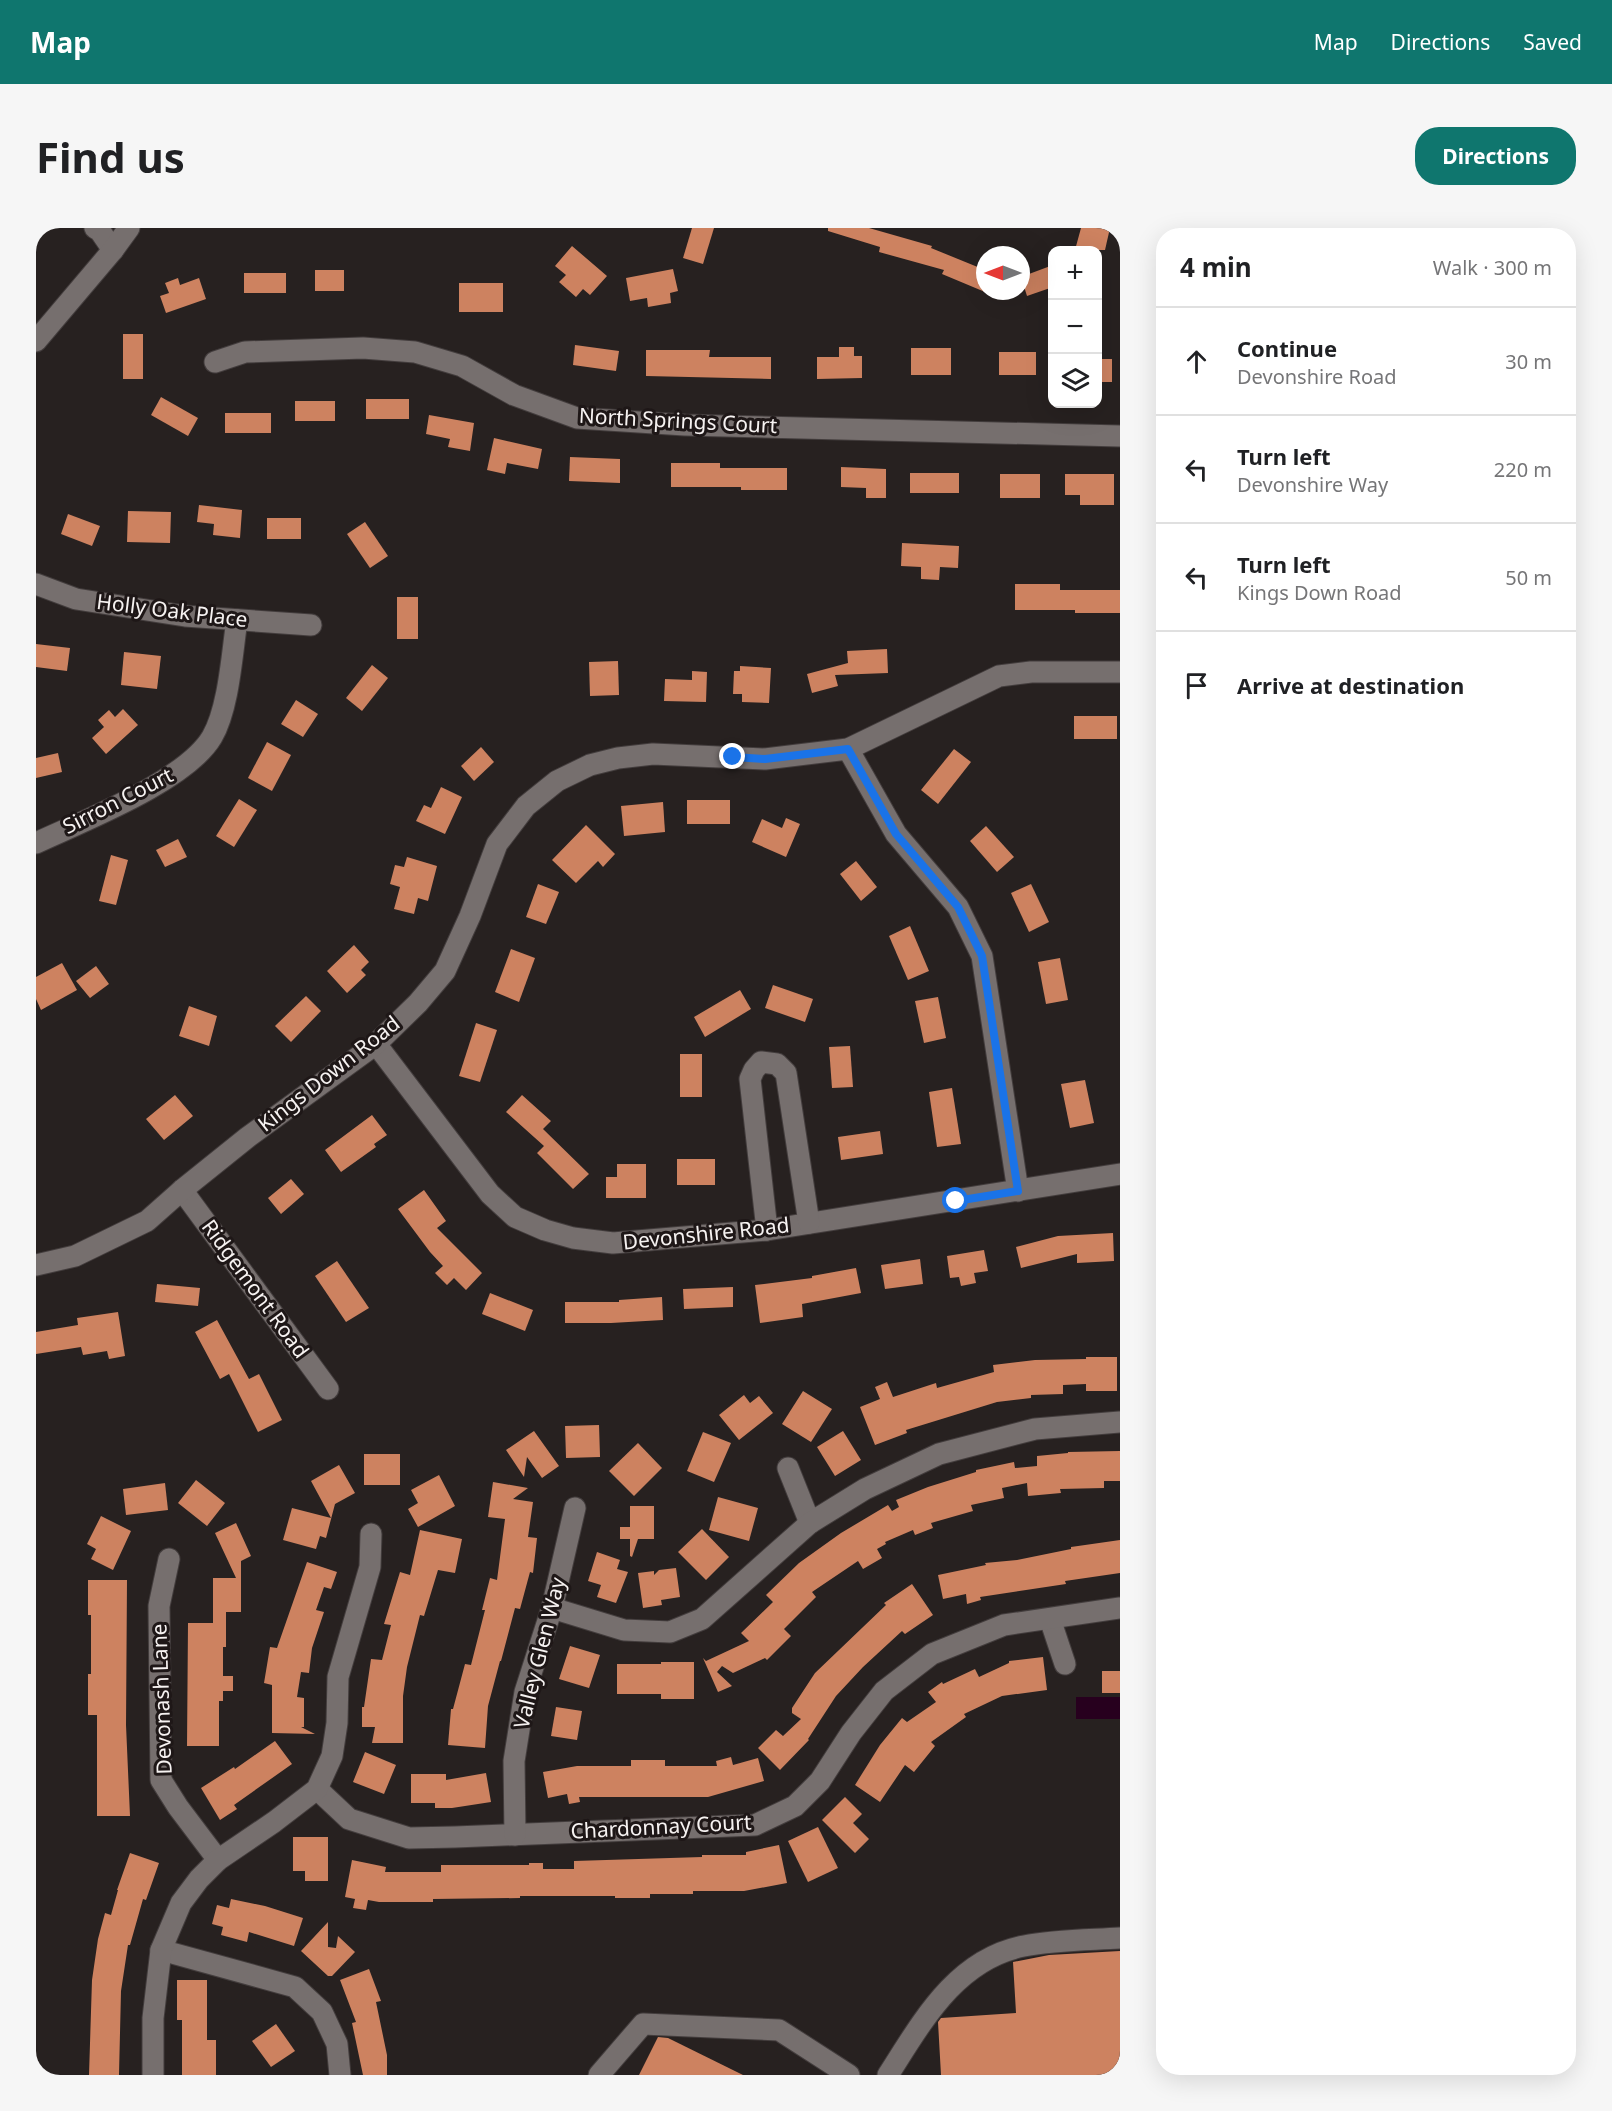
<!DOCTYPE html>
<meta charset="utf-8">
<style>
:root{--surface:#fff;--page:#f6f6f6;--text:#202124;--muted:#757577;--line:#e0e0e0;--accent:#0f766e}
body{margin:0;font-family:"Noto Sans",sans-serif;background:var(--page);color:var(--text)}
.controls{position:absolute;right:18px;top:18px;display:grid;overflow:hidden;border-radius:12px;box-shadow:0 6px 24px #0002}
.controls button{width:54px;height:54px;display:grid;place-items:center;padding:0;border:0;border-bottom:2px solid var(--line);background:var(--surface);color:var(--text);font:30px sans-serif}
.compass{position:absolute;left:940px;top:18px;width:54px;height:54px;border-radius:50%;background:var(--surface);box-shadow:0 6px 24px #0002;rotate:270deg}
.stop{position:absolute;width:18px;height:18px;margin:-14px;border:4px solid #1a73e8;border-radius:50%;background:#fff}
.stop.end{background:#1a73e8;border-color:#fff;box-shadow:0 2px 6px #0008}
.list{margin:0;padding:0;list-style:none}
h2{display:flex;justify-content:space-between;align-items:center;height:78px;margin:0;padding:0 24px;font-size:26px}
h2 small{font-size:20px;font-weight:400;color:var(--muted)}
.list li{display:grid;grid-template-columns:39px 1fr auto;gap:18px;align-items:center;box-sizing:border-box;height:108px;padding:0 24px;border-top:2px solid var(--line)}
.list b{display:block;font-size:22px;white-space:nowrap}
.list p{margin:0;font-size:20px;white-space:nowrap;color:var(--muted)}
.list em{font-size:20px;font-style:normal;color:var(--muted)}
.icon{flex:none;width:33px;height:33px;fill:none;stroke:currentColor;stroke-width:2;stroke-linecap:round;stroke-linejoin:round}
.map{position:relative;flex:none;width:1084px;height:1847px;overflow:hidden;border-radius:24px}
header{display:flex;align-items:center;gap:36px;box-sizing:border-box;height:84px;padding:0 30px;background:var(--accent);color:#fff}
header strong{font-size:28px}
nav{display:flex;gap:33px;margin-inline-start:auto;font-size:21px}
.intro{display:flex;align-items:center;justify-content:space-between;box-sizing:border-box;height:144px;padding:0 36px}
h1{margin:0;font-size:42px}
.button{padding:15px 27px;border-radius:24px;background:var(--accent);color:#fff;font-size:21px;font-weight:700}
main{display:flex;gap:36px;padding:0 36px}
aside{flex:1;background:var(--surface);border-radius:24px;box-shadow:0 6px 24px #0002}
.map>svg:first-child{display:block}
</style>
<header>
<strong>Map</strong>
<nav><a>Map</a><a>Directions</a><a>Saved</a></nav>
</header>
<div class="intro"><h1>Find us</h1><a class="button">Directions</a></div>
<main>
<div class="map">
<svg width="1084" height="1847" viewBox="0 0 1084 1847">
<rect width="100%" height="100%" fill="#272120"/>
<!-- water -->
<rect fill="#27001e" x="1040" y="1469" width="44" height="22"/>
<!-- building -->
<g fill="#cd8260">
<path d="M656 0H678L667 36 647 30Z"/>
<path d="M792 0H833L896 18 895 20 949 42V64L906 46 908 42 843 24 844 19 792 3Z"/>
<path d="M1045 0H1074L1069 22H1039Z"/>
<path d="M536 18 571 48 554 67 547 61 540 69 523 54 530 47 519 38Z"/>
<path d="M1017 37V59L991 68 985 49Z"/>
<path d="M637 41 642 63 634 65 635 75 612 79 611 70 594 73 590 50Z"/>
<rect x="279" y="42" width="29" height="21"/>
<rect x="208" y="45" width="42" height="20"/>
<path d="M142 50 144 57 163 50 170 71 130 85 124 68 133 65 129 55Z"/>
<rect x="423" y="55" width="44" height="29"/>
<rect x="87" y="106" width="20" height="45"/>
<path d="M539 117 583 123 580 143 537 137Z"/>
<path d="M803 119H818V128H826V150L781 151V129H803Z"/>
<rect x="875" y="120" width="40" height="27"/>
<path d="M610 122H674L673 129H735V151L610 148Z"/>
<rect x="963" y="124" width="37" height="23"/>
<rect x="1062" y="131" width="14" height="23"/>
<path d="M125 169 162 190 152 208 115 187Z"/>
<rect x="330" y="171" width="43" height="20"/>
<rect x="259" y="173" width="40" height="20"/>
<rect x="189" y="185" width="46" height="20"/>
<path d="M393 187 438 195 434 223 412 219 414 211 390 206Z"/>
<path d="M458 210 506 221 502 241 471 235 469 246 451 242Z"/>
<path d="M534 229 584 231V255L533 253Z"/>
<path d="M635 235H684V240H751V262H705V259H635Z"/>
<path d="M805 239 850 241V270H830V260L805 259Z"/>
<rect x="874" y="245" width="49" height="20"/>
<rect x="964" y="246" width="40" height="24"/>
<path d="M1029 246H1078V277H1044V267H1029Z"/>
<path d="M163 277 206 282 204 310 177 307 178 296 161 294Z"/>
<path d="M92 283 135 284 134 315 91 314Z"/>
<path d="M32 286 64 298 56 318 25 306Z"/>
<rect x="231" y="290" width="34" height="21"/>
<path d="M329 294 352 328 334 340 311 306Z"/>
<path d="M866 315 923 318 922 340 904 339 903 352 885 351V339L865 338Z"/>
<path d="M979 356H1024V362H1084V385H1039V382H979Z"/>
<rect x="361" y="369" width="21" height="42"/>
<path d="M0 416 34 420 31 443 0 439Z"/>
<path d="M851 421 852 445 799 447 802 458 776 465 771 446 812 435 811 423Z"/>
<path d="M88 424 125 428 121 461 85 457Z"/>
<path d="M582 433 583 467 554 468 553 434Z"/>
<path d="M336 437 352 450 326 483 310 470Z"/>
<path d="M704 438 735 440 733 475 706 474V466H697L698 443H704Z"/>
<path d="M656 443 671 444 670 474 628 473 629 451 656 452Z"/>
<path d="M260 472 282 486 267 509 245 496Z"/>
<path d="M87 481 102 497 70 526 56 510 68 499 62 492 73 482 79 489Z"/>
<rect x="1038" y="488" width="43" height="23"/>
<path d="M231 514 255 527 236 563 212 550Z"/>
<path d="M445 519 458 534 438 553 425 538Z"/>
<path d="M918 521 935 534 902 576 885 562Z"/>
<path d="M22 525 26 544 0 550V530Z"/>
<path d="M405 559 426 569 409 606 380 593 388 577 395 580Z"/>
<path d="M203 571 221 582 198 619 180 608Z"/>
<rect x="651" y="572" width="43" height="24"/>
<path d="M627 574 629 604 588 608 585 578Z"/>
<path d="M750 590 764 596 750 629 716 614 726 591 746 600Z"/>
<path d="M550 597 579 626 567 639 562 633 540 655 516 632Z"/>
<path d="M950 598 978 629 961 644 934 613Z"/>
<path d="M142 611 151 629 129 639 120 622Z"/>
<path d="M75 627 92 632 80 677 63 673Z"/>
<path d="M371 629 401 638 392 673 382 670 378 686 358 681 364 659 354 656 359 637 368 639Z"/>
<path d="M820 633 841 659 825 673 804 646Z"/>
<path d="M502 656 523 664 510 696 490 689Z"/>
<path d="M995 656 1013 694 993 704 975 665Z"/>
<path d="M874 698 893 743 872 752 853 708Z"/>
<path d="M318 717 333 734 325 742 330 747 311 765 291 743Z"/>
<path d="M475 721 499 730 483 774 459 764Z"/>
<path d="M1024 730 1032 772 1010 776 1002 734Z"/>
<path d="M26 735 41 762 5 782 0 771V749Z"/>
<path d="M60 738 73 756 54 770 40 753Z"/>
<path d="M737 757 777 771 769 794 729 780Z"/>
<path d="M704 762 715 781 669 809 658 789Z"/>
<path d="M270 768 285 783 255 814 239 798Z"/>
<path d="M902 769 910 810 888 815 879 773Z"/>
<path d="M153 778 181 788 173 818 143 808Z"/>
<path d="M440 795 461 802 444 854 423 848Z"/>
<path d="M814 818 817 859 796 860 793 819Z"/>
<rect x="644" y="826" width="22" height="43"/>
<path d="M1049 852 1058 895 1034 900 1025 856Z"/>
<path d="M916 860 925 916 901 919 893 864Z"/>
<path d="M139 867 157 888 128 912 110 891Z"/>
<path d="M486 867 515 893 507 901 553 946 537 961 501 925 508 918 470 884Z"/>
<path d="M336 887 351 907 338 916 340 919 305 944 289 922Z"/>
<path d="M844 903 847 926 805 932 802 909Z"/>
<rect x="641" y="931" width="38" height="26"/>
<path d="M581 936H610V970H570V949H581Z"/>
<path d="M255 951 268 966 245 986 232 970Z"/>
<path d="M388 962 410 993 401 1000 446 1045 430 1062 418 1050 411 1057 399 1045 407 1038 394 1024 362 981Z"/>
<path d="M1077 1005 1078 1033 1041 1035V1026L985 1040 980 1019 1022 1008Z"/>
<path d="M948 1022 952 1043 938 1045 940 1055 925 1058 923 1049 914 1050 911 1028Z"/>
<path d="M884 1031 887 1056 849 1061 845 1037Z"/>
<path d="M301 1033 333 1080 310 1094 279 1048Z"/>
<path d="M820 1040 825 1065 766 1076 767 1089 724 1095 719 1057 776 1050V1048Z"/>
<path d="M121 1056 164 1060 162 1078 119 1074Z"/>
<path d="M697 1059V1079L648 1081 647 1061Z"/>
<path d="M454 1065 497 1082 489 1103 446 1086Z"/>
<path d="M626 1069 627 1092 575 1095H529V1074H583V1072Z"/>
<path d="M82 1084 89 1128 73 1131 71 1123 47 1127 45 1119 0 1126V1104L42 1097 41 1090Z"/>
<path d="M181 1092 213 1151 223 1146 246 1192 222 1204 193 1146 184 1151 159 1104Z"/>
<path d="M1050 1129H1081V1163H1050V1156L1027 1157V1166L995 1167V1170L961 1174 870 1202 871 1205 839 1217 824 1179 844 1171 839 1159 851 1154 857 1169 900 1155 901 1160 958 1144 957 1137 999 1132 1050 1131Z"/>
<path d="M767 1163 796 1181 775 1214 746 1196Z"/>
<path d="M708 1167 714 1175 723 1168 737 1185 703 1212 683 1187Z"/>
<path d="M563 1197 564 1229 530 1230 529 1198Z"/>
<path d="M498 1203 523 1238 506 1250 491 1229 488 1249 470 1222Z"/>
<path d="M807 1203 825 1232 799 1248 781 1219Z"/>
<path d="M667 1204 695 1215 678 1254 651 1243Z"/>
<path d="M602 1215 626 1240 598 1268 573 1243Z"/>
<path d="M1084 1223V1253H1068V1260L1024 1261 1025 1265 992 1268 991 1255 966 1260 968 1270 935 1277 937 1283 895 1295 897 1300 879 1307 877 1302 849 1314 850 1316 841 1321 846 1330 827 1341 822 1333 776 1364 780 1369 748 1401 755 1408 731 1432 729 1430 697 1445 686 1438 681 1444 696 1458 682 1464 667 1430 670 1433 713 1413 705 1405 737 1374 730 1367 763 1335 805 1305 852 1277 856 1283 863 1279 860 1272 892 1259 940 1244V1242L978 1234 979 1240 1001 1238V1228L1032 1225V1224Z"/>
<rect x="328" y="1226" width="36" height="31"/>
<path d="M303 1237 319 1265 299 1276 290 1310 284 1308 280 1321 247 1312 256 1280 295 1290 275 1253Z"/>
<path d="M403 1247 419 1278 382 1299 372 1281 382 1275 375 1262Z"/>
<path d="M160 1252 189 1275 171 1298 142 1275Z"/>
<path d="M457 1254 492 1260 477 1271 497 1274 492 1309 501 1310 497 1345 494 1344 484 1381 479 1380 465 1433H464L452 1478 449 1520 412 1517 415 1481H417L429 1436 435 1437 449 1382H446L454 1350 461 1352 469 1291 452 1289Z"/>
<path d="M129 1255 132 1282 90 1287 87 1261Z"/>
<path d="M682 1269 722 1280 713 1313 673 1302Z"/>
<path d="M594 1278H618V1311H602L596 1329 594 1328V1311H584V1299H594Z"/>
<path d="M65 1288 95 1303 77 1342 55 1331 60 1321 51 1316Z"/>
<path d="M200 1295 215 1328 205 1333V1384H190V1419H187V1448H197V1463H187V1473H183V1518H151L152 1395H177V1350H200L179 1305Z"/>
<path d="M666 1301 693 1329 670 1352 642 1324Z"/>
<path d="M384 1302 426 1311 419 1345 402 1342 388 1388 384 1387 371 1439 367 1468V1515H336L339 1499H326V1479H328L335 1431 346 1432 355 1397 348 1396 364 1344 374 1347Z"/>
<path d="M1084 1312V1345L1029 1353 1030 1356 944 1369 945 1372 931 1376 930 1366 907 1371 902 1347 950 1337 949 1335 981 1332 1035 1321V1319Z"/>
<path d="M561 1324 584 1332 581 1341 592 1344 580 1375 561 1369 565 1357 552 1353Z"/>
<path d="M271 1334 301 1344 295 1361 288 1359 280 1382 288 1384 276 1420 273 1445 265 1444 261 1469 268 1470V1499H265L279 1506 236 1505V1457L228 1455 234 1419 241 1420Z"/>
<path d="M640 1340 644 1369 625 1372 626 1377 607 1380 602 1345 618 1343V1347L623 1342Z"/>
<path d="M52 1352H91L90 1497 94 1588H61V1487H52V1446H55V1387H52Z"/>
<path d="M876 1356 897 1387 869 1406 866 1403 827 1439 800 1468 772 1511 773 1512 744 1542 722 1520 740 1502 747 1508 765 1491 756 1485V1480L779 1445 850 1377 848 1375Z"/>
<path d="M534 1418 564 1427 553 1460 523 1451Z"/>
<path d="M1007 1429 1011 1462 966 1468 928 1486 930 1489 895 1514 899 1518 878 1544 869 1537 844 1574 819 1557 844 1517 866 1490 871 1494 900 1474 892 1464 906 1454 907 1456 939 1441 943 1449 973 1435V1433Z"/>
<path d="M625 1434H658V1471H625V1466H581V1436H625Z"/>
<rect x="1066" y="1443" width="18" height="22"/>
<path d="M520 1479 546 1483 541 1512 515 1508Z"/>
<path d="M239 1513 256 1536 198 1577 201 1581 184 1592 165 1560 198 1539 199 1541Z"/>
<path d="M329 1524 360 1537 348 1566 317 1554Z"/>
<path d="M695 1529 697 1537 722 1530 728 1553 672 1569H543L544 1574 533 1576 531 1566 512 1570 507 1544 541 1538H595V1532H629V1538H681L680 1533Z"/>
<path d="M450 1545 455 1574 416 1580H399V1575H375V1546H410V1552Z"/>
<path d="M809 1569 826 1586 817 1595 833 1611 819 1625 786 1592Z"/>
<path d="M782 1599 802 1640 772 1654 752 1613Z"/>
<path d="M257 1609H292V1653H269V1643H257Z"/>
<path d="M743 1617 751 1655 708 1663H657V1666H614V1670H579V1668H484V1670L397 1671V1674H343L332 1672 330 1682 317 1680 319 1671 309 1669 316 1632 350 1639 349 1644H405V1637H493V1635H507V1641H538V1633L666 1629V1627H710V1624Z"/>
<path d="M94 1625 123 1635 110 1672 107 1671 94 1717H92L85 1763 83 1847H53L56 1752 62 1711 69 1685 75 1687 82 1662H81Z"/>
<path d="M195 1671 229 1678 267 1690 258 1718 213 1704 211 1714 185 1707 187 1699 176 1696 181 1677 193 1680Z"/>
<path d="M292 1694V1719L300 1720 302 1708 319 1724 296 1748H292L265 1723Z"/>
<path d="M1084 1723V1847H905L902 1794 905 1790 980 1785 977 1734 1013 1727Z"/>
<path d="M333 1741 345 1773 340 1774 351 1827V1847H327L316 1795 320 1794 304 1752Z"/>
<path d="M141 1752H171V1812H180V1847H146V1792H141Z"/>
<path d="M240 1796 259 1823 235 1839 216 1813Z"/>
<path d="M622 1809 632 1810 707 1847H603Z"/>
</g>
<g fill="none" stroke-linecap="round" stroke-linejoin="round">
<!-- minor casing -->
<g stroke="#433d3d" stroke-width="23">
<g id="minor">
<path d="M59 0 64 3 77 22"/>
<path d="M0 113 77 22 93 0"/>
<path d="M179 134 209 124 327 120 379 124 426 138 478 167 541 190 649 197 1084 208"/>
<path d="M0 356 40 371 149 388 275 397"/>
<path d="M812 521 860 606 922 679 946 728 982 963"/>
<path d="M0 615C47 593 150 553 176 509 193 480 196 425 201 392"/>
<path d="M340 816 454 966 479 989 509 1002 537 1010 577 1015 731 1002 1084 946"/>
<path d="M146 962 292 1161"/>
<path d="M731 1002 714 851 718 842 725 834 741 836 750 845 773 995"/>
<path d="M0 1037 39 1028 111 993 146 962 212 909 340 816 382 775 409 743 434 688 461 616 490 578 521 553 554 537 582 530 617 526 729 531 812 521 963 448 995 444H1084"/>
<path d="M752 1240 774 1295"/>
<path d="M133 1331 123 1378 125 1552 142 1579 182 1632"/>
<path d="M516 1380 588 1402 634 1404 666 1391 774 1295 829 1261 903 1226 999 1201 1084 1194"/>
<path d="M1014 1391 1029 1436"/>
<path d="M281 1561 313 1591 373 1610 419 1609 719 1597 759 1578 784 1553 815 1505 848 1463 896 1426 968 1397 1084 1380"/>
<path d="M479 1607 478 1533 489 1464 516 1380 539 1280"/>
<path d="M125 1722 259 1759 286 1784 301 1816 304 1847"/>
<path d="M117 1847V1790L125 1722 145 1675 163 1651 182 1632 238 1594 281 1561 296 1528 301 1495 302 1449 334 1339 335 1306"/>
<path d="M563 1847 607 1796 743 1802 813 1847"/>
<path d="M852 1847C886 1794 920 1731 988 1718 1019 1712 1052 1712 1084 1710"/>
</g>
</g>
<!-- minor -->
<use href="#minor" stroke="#766f6e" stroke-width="21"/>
</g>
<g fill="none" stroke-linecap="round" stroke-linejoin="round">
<!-- route -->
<path stroke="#1a73e8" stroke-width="8" d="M697 529 729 531 812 521 860 606 922 679 946 728 982 963 920 973"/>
</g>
<g text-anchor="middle" stroke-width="6" stroke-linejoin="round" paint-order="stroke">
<!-- street labels -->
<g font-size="21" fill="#f6f2f1" stroke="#1e1717">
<text transform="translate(642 193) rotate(3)" y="7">North Springs Court</text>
<text transform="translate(136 383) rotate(7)" y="7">Holly Oak Place</text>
<text transform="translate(82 573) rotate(-27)" y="7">Sirron Court</text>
<text transform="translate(293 846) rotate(-38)" y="7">Kings Down Road</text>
<text transform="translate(670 1006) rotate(-6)" y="7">Devonshire Road</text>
<text transform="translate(219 1061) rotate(54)" y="7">Ridgemont Road</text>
<text transform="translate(504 1425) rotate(-76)" y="7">Valley Glen Way</text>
<text transform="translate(126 1471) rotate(-92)" y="7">Devonash Lane</text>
<text transform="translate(625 1599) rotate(-3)" y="7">Chardonnay Court</text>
</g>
</g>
</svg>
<div class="controls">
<button>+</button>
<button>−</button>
<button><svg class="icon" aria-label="layers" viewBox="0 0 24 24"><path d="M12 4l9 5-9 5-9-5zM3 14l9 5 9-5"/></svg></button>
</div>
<svg class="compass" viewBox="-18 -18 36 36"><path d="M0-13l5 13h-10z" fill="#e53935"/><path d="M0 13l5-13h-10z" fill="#757577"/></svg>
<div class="stop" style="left:920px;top:973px"></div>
<div class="stop end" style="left:697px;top:529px"></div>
</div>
<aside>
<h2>4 min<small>Walk · 300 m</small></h2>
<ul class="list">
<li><svg class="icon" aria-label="ahead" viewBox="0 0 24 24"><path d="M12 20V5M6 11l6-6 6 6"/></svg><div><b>Continue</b><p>Devonshire Road</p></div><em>30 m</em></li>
<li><svg class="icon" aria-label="left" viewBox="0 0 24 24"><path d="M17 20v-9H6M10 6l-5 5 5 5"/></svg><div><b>Turn left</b><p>Devonshire Way</p></div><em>220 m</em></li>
<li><svg class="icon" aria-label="left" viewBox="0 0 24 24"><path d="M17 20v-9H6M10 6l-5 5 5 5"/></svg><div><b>Turn left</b><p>Kings Down Road</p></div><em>50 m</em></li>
<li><svg class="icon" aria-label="arrive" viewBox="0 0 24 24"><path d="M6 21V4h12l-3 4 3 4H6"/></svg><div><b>Arrive at destination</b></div></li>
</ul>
</aside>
</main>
